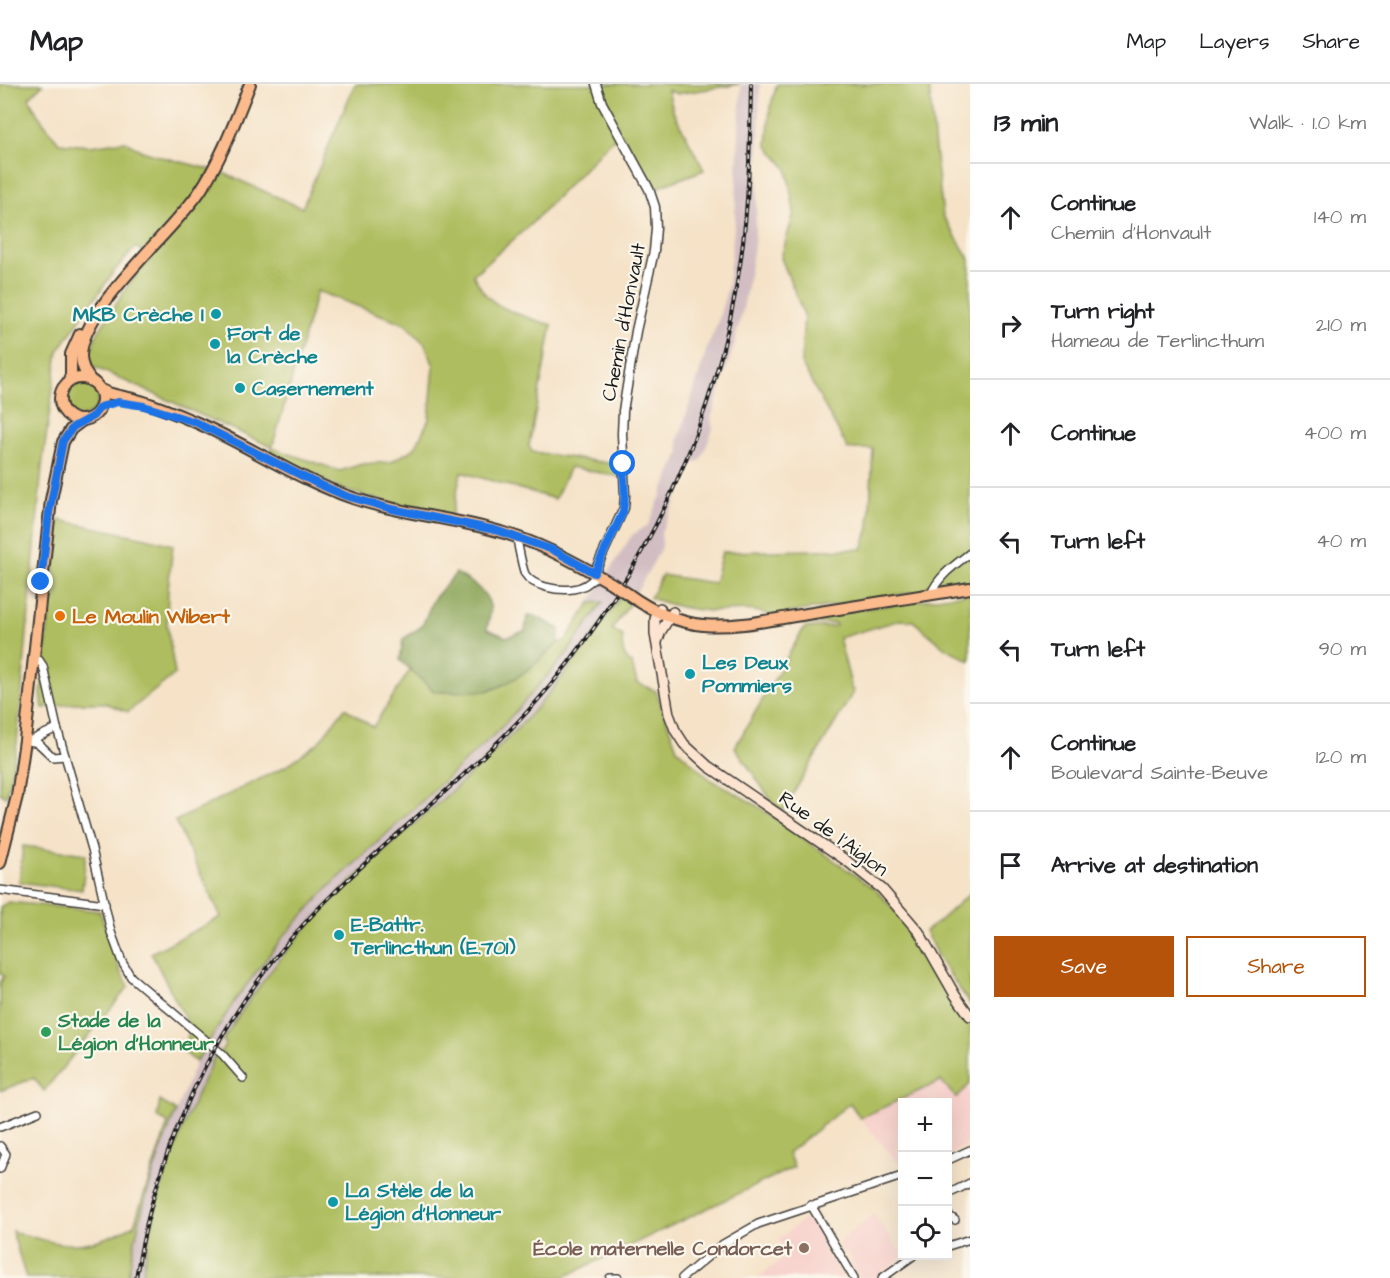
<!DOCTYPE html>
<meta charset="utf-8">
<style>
:root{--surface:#fff;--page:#f6f6f6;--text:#202124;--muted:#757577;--line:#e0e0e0;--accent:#b45309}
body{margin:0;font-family:"Architects Daughter",sans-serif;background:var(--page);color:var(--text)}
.controls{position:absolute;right:18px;bottom:18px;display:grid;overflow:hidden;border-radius:0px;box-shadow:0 6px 24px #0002}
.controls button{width:54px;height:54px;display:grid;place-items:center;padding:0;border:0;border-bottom:2px solid var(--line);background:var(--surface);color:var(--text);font:30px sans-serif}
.stop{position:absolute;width:18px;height:18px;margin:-14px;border:4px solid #1a73e8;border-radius:50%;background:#fff}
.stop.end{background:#1a73e8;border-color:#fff;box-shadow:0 2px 6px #0008}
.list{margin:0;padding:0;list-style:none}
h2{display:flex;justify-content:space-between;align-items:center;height:78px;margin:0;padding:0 24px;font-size:26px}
h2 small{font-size:20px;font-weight:400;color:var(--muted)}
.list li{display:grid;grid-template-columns:39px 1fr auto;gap:18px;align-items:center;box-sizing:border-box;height:108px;padding:0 24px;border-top:2px solid var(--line)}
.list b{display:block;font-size:22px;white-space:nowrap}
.list p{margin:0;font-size:20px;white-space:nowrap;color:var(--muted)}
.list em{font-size:20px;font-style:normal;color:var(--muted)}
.actions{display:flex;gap:12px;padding:18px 24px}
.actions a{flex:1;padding:14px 0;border:2px solid var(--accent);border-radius:0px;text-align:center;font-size:21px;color:var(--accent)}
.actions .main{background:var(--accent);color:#fff}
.icon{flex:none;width:33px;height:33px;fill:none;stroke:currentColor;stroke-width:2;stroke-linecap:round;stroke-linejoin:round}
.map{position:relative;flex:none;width:970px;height:1194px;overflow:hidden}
header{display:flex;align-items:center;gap:36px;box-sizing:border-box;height:84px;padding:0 30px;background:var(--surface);border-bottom:2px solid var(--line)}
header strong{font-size:28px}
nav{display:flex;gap:33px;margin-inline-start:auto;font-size:21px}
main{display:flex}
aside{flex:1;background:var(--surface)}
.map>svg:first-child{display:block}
</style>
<header>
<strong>Map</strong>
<nav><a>Map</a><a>Layers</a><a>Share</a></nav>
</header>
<main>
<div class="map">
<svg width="970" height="1194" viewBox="0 0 970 1194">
<rect width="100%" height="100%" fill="#fbf7ec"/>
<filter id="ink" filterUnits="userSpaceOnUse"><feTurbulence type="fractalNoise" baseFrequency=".0167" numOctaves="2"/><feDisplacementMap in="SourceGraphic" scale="12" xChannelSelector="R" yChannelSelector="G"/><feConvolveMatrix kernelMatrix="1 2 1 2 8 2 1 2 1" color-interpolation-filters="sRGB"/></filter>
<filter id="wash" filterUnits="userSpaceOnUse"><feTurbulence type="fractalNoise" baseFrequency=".008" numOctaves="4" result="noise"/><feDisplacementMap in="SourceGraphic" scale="24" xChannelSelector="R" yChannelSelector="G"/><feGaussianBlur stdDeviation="1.35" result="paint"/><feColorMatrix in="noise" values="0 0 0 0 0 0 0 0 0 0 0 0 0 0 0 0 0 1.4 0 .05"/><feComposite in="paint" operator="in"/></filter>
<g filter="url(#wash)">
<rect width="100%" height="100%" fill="#f5e2c7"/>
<!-- built -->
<g fill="#f7d0ca">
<path d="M941 997 956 1014 970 1000V1060L948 1071V1018H902V1083L860 1034Z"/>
<path d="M874 1130 904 1173 875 1194H860L851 1181 852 1176 846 1168 844 1169 838 1159Z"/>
<path d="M809 1132 820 1146 825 1167 831 1176 835 1174 839 1180 836 1183 844 1194H760L759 1193 789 1170 778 1155Z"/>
</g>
<!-- industrial -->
<path fill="#d2bec2" d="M741 0H760L758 105 754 163 744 220 734 261 711 334 713 345 701 376 693 380 661 448 662 463 631 518 611 545 576 577 499 664 329 819 274 881 255 907 216 970 174 1062 158 1114 142 1194H128L140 1133 162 1062 196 978 236 915 272 867 328 804 469 676 525 618 572 564 566 556 632 451 648 441 680 368 678 357 708 261 717 241 728 202 735 135Z"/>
<!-- green -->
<g fill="#aebd5f" stroke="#656c3e" stroke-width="1.5" fill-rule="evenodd">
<path d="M0 0H43L29 14 38 31 59 59 90 62 125 57 142 67 162 73 221 88 302 124 355 0H740L677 10 668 6 673 27 704 86 653 105 622 50 611 57 530 141 473 191C477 197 481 206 486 211 500 227 533 235 552 241L529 362 532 368 621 381 622 393 570 383 555 415 461 388 452 433 388 418 347 407 324 397 270 368 272 363 92 282 89 269 97 250 129 200 152 174 136 163 115 186 58 267 42 383 17 660 6 713 0 709ZM317 207 405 240 425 260 434 282 429 335 415 364 391 378 362 380 340 387 272 364Z"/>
<path d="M777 0H929L935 65 943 132 970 176V499L770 532C753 522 729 528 710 527 689 526 670 521 650 514L662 491 714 499 722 468 862 465 869 444 873 365H848L801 279 804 231 781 174 794 128 787 85 767 61 770 24Z"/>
<circle cx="81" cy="315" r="17"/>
<path d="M59 436 146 454 173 461 168 505 167 541 175 590 128 628 105 619H78L43 624 41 610Z"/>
<path d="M970 509V577L944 563 913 537 900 536 839 554 851 601 850 603 854 607 783 727 774 721 735 663 804 544 836 542 835 539 803 540 795 535Z"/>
<path d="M622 510 631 518 612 545 623 552C621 563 622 573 632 580L637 599 656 607 677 665 710 695 756 721 876 806 907 840 951 917 970 941V1000L956 1014 941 997 860 1034 850 1019 788 1069 794 1083 562 1194H142C152 1115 181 1041 216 970L221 967 226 960 223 956C254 907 288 861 329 820 383 764 444 717 499 663 546 617 586 565 622 510Z"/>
<path d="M603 518 565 572 498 647 328 804 283 853 236 915 196 978 184 968 190 944 151 869 221 833 175 737 286 682 318 659 345 624 373 643 410 586 435 608 486 607 494 605 526 588 558 559 566 556 590 519Z"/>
<path d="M23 762 86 770 82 806 19 798Z"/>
<path d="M970 809V920L939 875 925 847 938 838Z"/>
<path d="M8 818 100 827 120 887 129 902 44 1007 34 994 0 1007V899L4 892 0 890V823Z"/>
<path d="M160 1017 176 1027C154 1081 137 1136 128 1194H26L12 1147C64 1163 84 1168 134 1141L168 1039 157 1033Z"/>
</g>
<!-- forest -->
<path fill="#8aa456" stroke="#536039" stroke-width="1.5" d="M456 489C468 496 488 507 490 522 492 529 488 538 487 545L507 553 525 547 527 532H535L560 545 558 559C537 579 515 600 486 607L435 608 400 576 403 555 422 542 433 516Z"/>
</g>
<g filter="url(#ink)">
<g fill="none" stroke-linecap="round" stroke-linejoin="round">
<!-- minor casing -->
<g stroke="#3d3a36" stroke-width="10">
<g id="minor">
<path d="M517 453C517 458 523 486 525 490 533 503 558 507 573 505 582 504 591 498 597 491"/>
<path d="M931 510C938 492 955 481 970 469"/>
<path d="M34 574 39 576 43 582 57 644 92 765 111 848 122 878 131 893 222 970 243 994"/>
<path d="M25 656 38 659 53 673 65 672"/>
<path d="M32 656 57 644"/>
<path d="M0 806 105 820"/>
<path d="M0 1043 38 1028"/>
<path d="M0 1062 6 1070 0 1085"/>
<path d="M948 1076 970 1066"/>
<path d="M948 1110 970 1099"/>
<path d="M811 1121 854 1194"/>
<path d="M948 1131 955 1136"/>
<path d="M948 1162 970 1155"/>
<path d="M610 1194H618"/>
<path d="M682 1194 723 1160 758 1140 902 1092"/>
<path d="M882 1194 913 1172"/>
</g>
</g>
<!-- tertiary casing -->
<g stroke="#3d3a36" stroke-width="11">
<path id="tertiary" d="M594 489 624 424 625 412 622 350 623 327 636 247 654 167 656 144 655 123 649 105 602 19 596 0"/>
</g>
<!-- secondary casing -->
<g stroke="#3d3a36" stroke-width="12">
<g id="secondary">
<path d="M660 524 655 535V550L669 630 675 646 684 660 708 682 847 777 882 805 919 848 955 911 970 932"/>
<path d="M657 558 661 547 673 528"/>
</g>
</g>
<!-- primary casing -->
<g stroke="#3d3a36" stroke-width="14">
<g id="primary">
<circle cx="81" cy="315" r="21"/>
<path d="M91 297C85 289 81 282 81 272 81 224 172 149 200 107 222 74 235 37 250 0"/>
<path d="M68 298 71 291V270L80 250"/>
<path d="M98 304C109 312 124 312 137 316 156 321 174 329 193 337 247 360 296 395 353 414 397 429 445 433 490 445 534 456 572 476 611 499"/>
<path d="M628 510C650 526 675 538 703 541 737 544 774 535 807 530 862 521 916 513 970 504"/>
<path d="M0 779 17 712 25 656 51 416 63 358 71 345 83 336"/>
</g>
</g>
<!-- minor -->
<use href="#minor" stroke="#fff" stroke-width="7"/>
<!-- tertiary -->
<use href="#tertiary" stroke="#fff" stroke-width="8"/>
<!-- secondary -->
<use href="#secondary" stroke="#fde4d1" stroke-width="9"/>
<!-- primary -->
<use href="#primary" stroke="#fbbb8c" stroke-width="10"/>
<!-- rail casing -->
<g stroke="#1c1c1c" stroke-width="4">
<path id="rail" d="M136 1194C159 1046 230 908 338 805 408 737 487 677 550 602 649 482 717 335 740 181 749 121 750 61 751 0"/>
</g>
<!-- rail -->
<use href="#rail" stroke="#fbf7ec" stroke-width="1.5" stroke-dasharray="4.5" stroke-linecap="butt"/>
<!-- primary-bridge casing -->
<g stroke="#3d3a36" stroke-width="14" stroke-linecap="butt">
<path id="primary-bridge" d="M611 499 628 510"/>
</g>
<!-- primary-bridge -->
<use href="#primary-bridge" stroke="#fbbb8c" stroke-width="10"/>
</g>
</g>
<g fill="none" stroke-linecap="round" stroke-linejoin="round" filter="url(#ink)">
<!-- route -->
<path stroke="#1a73e8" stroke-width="8" d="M41 498 49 429 63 357 73 343 93 332 100 323 118 318 144 322 195 338 314 398 346 412 392 425 495 446 553 466 594 489 623 428 625 411 623 380"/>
</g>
<!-- markers -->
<g fill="#0f9aa8" stroke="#fbf7ec" stroke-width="2">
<circle cx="216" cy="230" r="6"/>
<circle cx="215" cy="260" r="6"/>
<circle cx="240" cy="304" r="6"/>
<circle cx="690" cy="590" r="6"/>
<circle cx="339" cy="851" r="6"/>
<circle cx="333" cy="1118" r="6"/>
</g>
<circle fill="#e8710a" stroke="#fbf7ec" stroke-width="2" cx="60" cy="532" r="6"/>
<circle fill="#2e9e5b" stroke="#fbf7ec" stroke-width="2" cx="46" cy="948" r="6"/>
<circle fill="#8d6e63" stroke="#fbf7ec" stroke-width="2" cx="804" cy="1164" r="6"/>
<g text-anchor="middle" stroke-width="4.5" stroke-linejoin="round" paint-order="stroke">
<!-- culture labels -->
<g font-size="20" font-weight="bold" fill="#0d838f" stroke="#fbf7ec" text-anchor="start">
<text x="204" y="237" text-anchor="end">MKB Crèche I</text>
<text x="227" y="256">Fort de<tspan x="227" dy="23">la Crèche</tspan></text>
<text x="252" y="311">Casernement</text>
<text x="702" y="585">Les Deux<tspan x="702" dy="23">Pommiers</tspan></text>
<text x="351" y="847">E-Battr.<tspan x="351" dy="23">Terlincthun (E.701)</tspan></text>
<text x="345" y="1113">La Stèle de la<tspan x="345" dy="23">Légion d'Honneur</tspan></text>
</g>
<!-- street labels -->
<g font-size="20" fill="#1c1c1c" stroke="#fbf7ec">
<text transform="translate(623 238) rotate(-79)" y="7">Chemin d'Honvault</text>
<text transform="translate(834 749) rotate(36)" y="7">Rue de l'Aiglon</text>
</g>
<!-- food labels -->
<g font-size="20" font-weight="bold" fill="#c56008" stroke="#fbf7ec" text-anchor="start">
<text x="72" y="539">Le Moulin Wibert</text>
</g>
<!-- leisure labels -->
<g font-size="20" font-weight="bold" fill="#27864d" stroke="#fbf7ec" text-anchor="start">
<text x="58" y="943">Stade de la<tspan x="58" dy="23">Légion d'Honneur</tspan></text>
</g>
<!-- education labels -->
<g font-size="20" font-weight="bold" fill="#785e54" stroke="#fbf7ec" text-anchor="end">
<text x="792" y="1171">École maternelle Condorcet</text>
</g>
</g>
</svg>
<div class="controls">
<button>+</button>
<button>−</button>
<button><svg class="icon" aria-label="locate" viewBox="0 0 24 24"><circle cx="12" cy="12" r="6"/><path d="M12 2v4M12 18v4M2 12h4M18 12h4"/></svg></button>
</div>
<div class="stop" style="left:623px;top:380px"></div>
<div class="stop end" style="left:41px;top:498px"></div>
</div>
<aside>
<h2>13 min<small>Walk · 1.0 km</small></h2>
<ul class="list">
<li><svg class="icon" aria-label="ahead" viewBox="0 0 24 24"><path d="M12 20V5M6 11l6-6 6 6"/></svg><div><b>Continue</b><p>Chemin d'Honvault</p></div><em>140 m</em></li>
<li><svg class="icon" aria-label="right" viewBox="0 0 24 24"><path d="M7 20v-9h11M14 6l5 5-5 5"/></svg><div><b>Turn right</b><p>Hameau de Terlincthum</p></div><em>210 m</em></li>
<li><svg class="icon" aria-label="ahead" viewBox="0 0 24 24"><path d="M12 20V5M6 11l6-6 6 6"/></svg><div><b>Continue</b></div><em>400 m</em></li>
<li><svg class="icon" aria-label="left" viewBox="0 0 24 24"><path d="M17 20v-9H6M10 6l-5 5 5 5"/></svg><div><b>Turn left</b></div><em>40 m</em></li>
<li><svg class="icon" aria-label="left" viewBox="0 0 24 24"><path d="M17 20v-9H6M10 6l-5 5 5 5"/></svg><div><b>Turn left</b></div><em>90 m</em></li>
<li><svg class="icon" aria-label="ahead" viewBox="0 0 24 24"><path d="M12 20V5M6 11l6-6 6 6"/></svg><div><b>Continue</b><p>Boulevard Sainte-Beuve</p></div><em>120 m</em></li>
<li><svg class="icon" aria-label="arrive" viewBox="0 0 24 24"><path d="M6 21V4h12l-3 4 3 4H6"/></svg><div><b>Arrive at destination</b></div></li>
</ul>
<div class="actions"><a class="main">Save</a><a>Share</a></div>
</aside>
</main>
